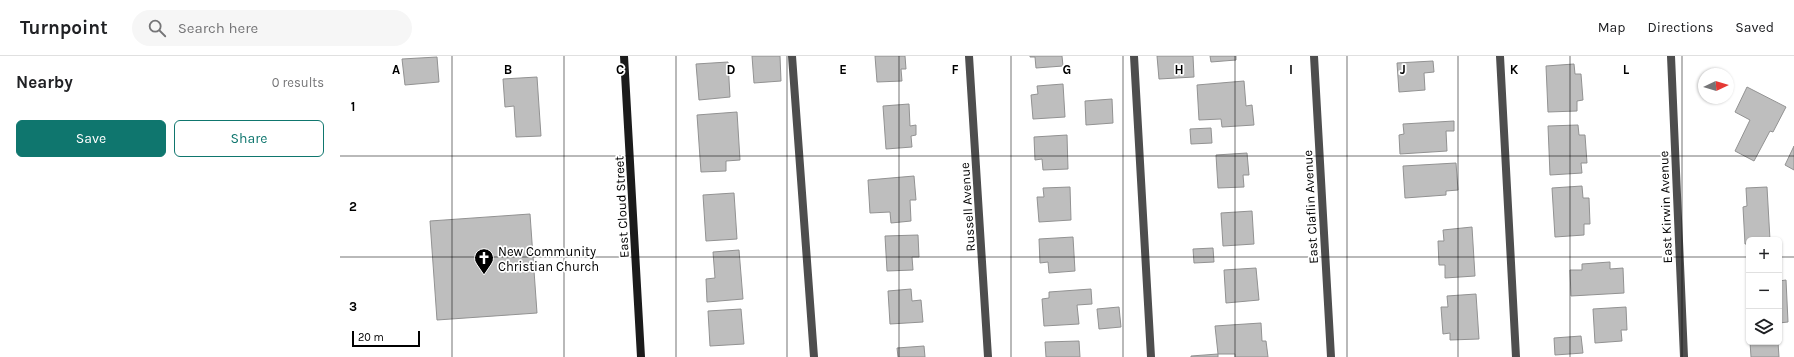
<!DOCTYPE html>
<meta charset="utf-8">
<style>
:root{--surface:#fff;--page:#f6f6f6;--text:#202124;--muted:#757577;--line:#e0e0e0;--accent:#0f766e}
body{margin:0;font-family:Karla,sans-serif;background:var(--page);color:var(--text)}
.controls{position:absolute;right:12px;bottom:12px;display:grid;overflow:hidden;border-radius:6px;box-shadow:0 1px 3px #0004}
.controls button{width:36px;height:36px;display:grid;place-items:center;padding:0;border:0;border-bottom:1px solid var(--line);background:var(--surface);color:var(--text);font:20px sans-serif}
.compass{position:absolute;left:1358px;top:12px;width:36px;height:36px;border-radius:50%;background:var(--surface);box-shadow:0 1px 3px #0004;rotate:86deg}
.scale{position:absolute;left:12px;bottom:10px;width:68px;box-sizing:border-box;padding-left:4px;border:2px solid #000;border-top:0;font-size:11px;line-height:14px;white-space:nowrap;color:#000;-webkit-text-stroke:3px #fff;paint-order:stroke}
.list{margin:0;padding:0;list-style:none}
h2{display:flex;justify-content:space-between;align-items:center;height:52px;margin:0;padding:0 16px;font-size:17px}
h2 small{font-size:13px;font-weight:400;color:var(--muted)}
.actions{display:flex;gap:8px;padding:12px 16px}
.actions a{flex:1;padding:9px 0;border:1px solid var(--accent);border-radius:6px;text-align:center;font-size:14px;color:var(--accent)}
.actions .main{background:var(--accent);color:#fff}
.icon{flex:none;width:22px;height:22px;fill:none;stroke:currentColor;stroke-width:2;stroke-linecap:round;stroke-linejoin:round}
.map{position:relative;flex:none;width:1454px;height:301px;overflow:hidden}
header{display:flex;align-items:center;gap:24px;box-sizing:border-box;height:56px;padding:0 20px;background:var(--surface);border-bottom:1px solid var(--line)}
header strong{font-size:19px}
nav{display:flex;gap:22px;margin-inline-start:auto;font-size:14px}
.search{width:280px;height:36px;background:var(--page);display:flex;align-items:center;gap:10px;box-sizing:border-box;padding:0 14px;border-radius:22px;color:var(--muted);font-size:15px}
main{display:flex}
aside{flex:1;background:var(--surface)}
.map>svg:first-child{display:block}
</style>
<header>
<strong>Turnpoint</strong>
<div class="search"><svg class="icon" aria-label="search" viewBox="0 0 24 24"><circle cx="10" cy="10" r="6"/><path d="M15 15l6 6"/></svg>Search here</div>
<nav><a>Map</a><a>Directions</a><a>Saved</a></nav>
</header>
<main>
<aside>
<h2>Nearby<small>0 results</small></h2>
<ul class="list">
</ul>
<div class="actions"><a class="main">Save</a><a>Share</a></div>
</aside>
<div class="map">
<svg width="1454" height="301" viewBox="0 0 1454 301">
<rect width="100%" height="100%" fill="#fff"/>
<!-- building -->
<g fill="#bebebe" stroke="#929292">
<path d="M412 0H440L441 25 414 27Z"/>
<path d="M535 0H565L566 13H561L562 25 537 26Z"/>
<path d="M690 0H722L723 10 696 12 695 1H690Z"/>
<path d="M817 0H853L854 21 819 23Z"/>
<path d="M870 0H896V4L871 6Z"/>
<path d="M97 1 99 26 65 29 62 3Z"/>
<path d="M1093 5 1094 16 1084 17 1085 34 1059 36 1057 7Z"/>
<path d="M388 6 390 41 359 44 356 8Z"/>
<path d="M1234 8 1235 18H1241L1243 44 1237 45V55L1208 56 1206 10Z"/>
<path d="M197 21 201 80 176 81 174 50 165 51 163 23Z"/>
<path d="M904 25 906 50 912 49 914 69 882 71 881 63 859 64 857 29Z"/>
<path d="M723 28 725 61 693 63 691 39 698 38 697 30Z"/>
<path d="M1407 31 1446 51 1433 76 1430 75 1414 105 1395 95 1410 64 1395 56Z"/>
<path d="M772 43 773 67 746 69 745 45Z"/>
<path d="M569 48 570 70 576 69V79L571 80 572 91 546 93 543 50Z"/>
<path d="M397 56 400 104 386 105V115L361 116 357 59Z"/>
<path d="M1114 65V75H1106L1107 95 1060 98 1059 79 1064 78 1063 68Z"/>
<path d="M1238 69 1239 79H1245L1247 107H1241L1242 117 1210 119 1208 70Z"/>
<path d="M871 72 872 87 851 88 850 73Z"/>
<path d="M727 79 728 113 703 114 702 103 695 104 694 81Z"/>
<path d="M1454 90V114L1445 109Z"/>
<path d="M907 97 909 119H903L904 131 878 132 876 99Z"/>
<path d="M1116 107 1118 134 1106 135V139L1065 142 1063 110Z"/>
<path d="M574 120 576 144H570L571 165 551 167 550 156 530 157 528 124Z"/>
<path d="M1242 130 1243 142H1249L1250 168H1244V179L1215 181 1212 132Z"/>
<path d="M730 131 731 164 699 166 697 141H704L703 132Z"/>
<path d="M1427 131 1430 184H1409V188H1405L1403 151 1407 150 1406 132Z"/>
<path d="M394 137 397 183 366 185 363 139Z"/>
<path d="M912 155 914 188 883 190 881 157Z"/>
<path d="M190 158 197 257 97 264 90 165Z"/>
<path d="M1132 171 1135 220 1105 222V209H1099L1098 185H1104L1103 174Z"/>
<path d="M578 179 579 201H572L573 214 547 215 545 180Z"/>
<path d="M733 181 735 215 709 217 708 206 700 207 699 183Z"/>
<path d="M873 192 874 206 854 207 853 193Z"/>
<path d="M399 194 403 243 367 246 366 223 375 222 373 196Z"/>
<path d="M1270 206V213L1283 212 1284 237 1231 240 1230 214H1242V208Z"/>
<path d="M916 212 919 244 886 247 884 214Z"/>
<path d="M1446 224 1448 266 1439 267V225Z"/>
<path d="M571 233 572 245 581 244 583 266 550 268 548 235Z"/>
<path d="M751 233 752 248 737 249 739 268 704 270 702 243 709 242V236Z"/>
<path d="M1136 238 1139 283 1110 284V277L1103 278 1101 251H1108L1107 240Z"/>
<path d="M779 251 781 271 759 273 757 253Z"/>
<path d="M1286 251 1287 274H1281L1282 285 1255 287 1253 253Z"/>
<path d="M401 253 404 288 370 290 368 255Z"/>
<path d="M921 267 922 285H926L928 301H895V298H878L875 270Z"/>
<path d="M1241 280 1243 297 1215 299 1214 282Z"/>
<path d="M739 285 740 301H706L705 286Z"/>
<path d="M1410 286H1438L1439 301H1411Z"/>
<path d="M584 290 585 301H558L557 292Z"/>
<path d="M878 298V301H851V300Z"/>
</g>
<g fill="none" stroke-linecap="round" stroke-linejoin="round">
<!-- lane -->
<g stroke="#4e4e4e" stroke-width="8">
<path d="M452 0 474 301"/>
<path d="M794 0 811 301"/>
<path d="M1160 0 1176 301"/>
</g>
<!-- street -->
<g stroke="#4e4e4e" stroke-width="8">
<path d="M629 0 648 301"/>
<path d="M974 0 991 301"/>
<path d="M1331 0 1344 301"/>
</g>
<!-- secondary -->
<path stroke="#1b1b1b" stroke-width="8" d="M284 0 301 301"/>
</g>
<!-- grid -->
<path fill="none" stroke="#000" stroke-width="1" stroke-opacity="0.55" d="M112 0V301M224 0V301M336 0V301M447 0V301M559 0V301M671 0V301M783 0V301M895 0V301M1007 0V301M1118 0V301M1230 0V301M1342 0V301M0 100H1454M0 201H1409M1439 201H1454"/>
<!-- icons -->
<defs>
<g id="church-pin" transform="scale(1)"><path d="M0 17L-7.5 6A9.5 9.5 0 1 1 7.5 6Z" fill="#000" stroke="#fff"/><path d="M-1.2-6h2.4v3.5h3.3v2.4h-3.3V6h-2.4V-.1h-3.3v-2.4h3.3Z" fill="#fff"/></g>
</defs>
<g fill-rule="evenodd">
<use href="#church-pin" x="144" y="202"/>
</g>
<g text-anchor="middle" stroke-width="3.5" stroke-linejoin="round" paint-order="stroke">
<!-- street labels -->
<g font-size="13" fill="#000" stroke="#fff">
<text transform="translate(281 151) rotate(-93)" y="5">East Cloud Street</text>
<text transform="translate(627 151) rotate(-94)" y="5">Russell Avenue</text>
<text transform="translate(970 151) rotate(-93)" y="5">East Claflin Avenue</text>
<text transform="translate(1325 151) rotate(-92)" y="5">East Kirwin Avenue</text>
</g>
<!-- poi labels -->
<g font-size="13" fill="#000" stroke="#fff" text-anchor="start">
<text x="158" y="200">New Community<tspan x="158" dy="15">Christian Church</tspan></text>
</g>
</g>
<g font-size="13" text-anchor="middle" font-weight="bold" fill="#000" stroke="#fff" stroke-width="3.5" stroke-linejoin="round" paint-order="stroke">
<text x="56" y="18">A</text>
<text x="168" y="18">B</text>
<text x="280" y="18">C</text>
<text x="391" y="18">D</text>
<text x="503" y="18">E</text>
<text x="615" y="18">F</text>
<text x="727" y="18">G</text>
<text x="839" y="18">H</text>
<text x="951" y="18">I</text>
<text x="1063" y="18">J</text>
<text x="1174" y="18">K</text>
<text x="1286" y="18">L</text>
<text x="13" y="55">1</text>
<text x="13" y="155">2</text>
<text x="13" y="255">3</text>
</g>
</svg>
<div class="controls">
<button>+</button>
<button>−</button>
<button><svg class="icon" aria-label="layers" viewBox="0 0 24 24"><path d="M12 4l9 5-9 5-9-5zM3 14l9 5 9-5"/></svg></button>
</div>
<svg class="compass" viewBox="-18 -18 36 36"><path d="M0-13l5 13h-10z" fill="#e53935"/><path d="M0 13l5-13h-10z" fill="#757577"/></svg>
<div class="scale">20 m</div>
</div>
</main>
